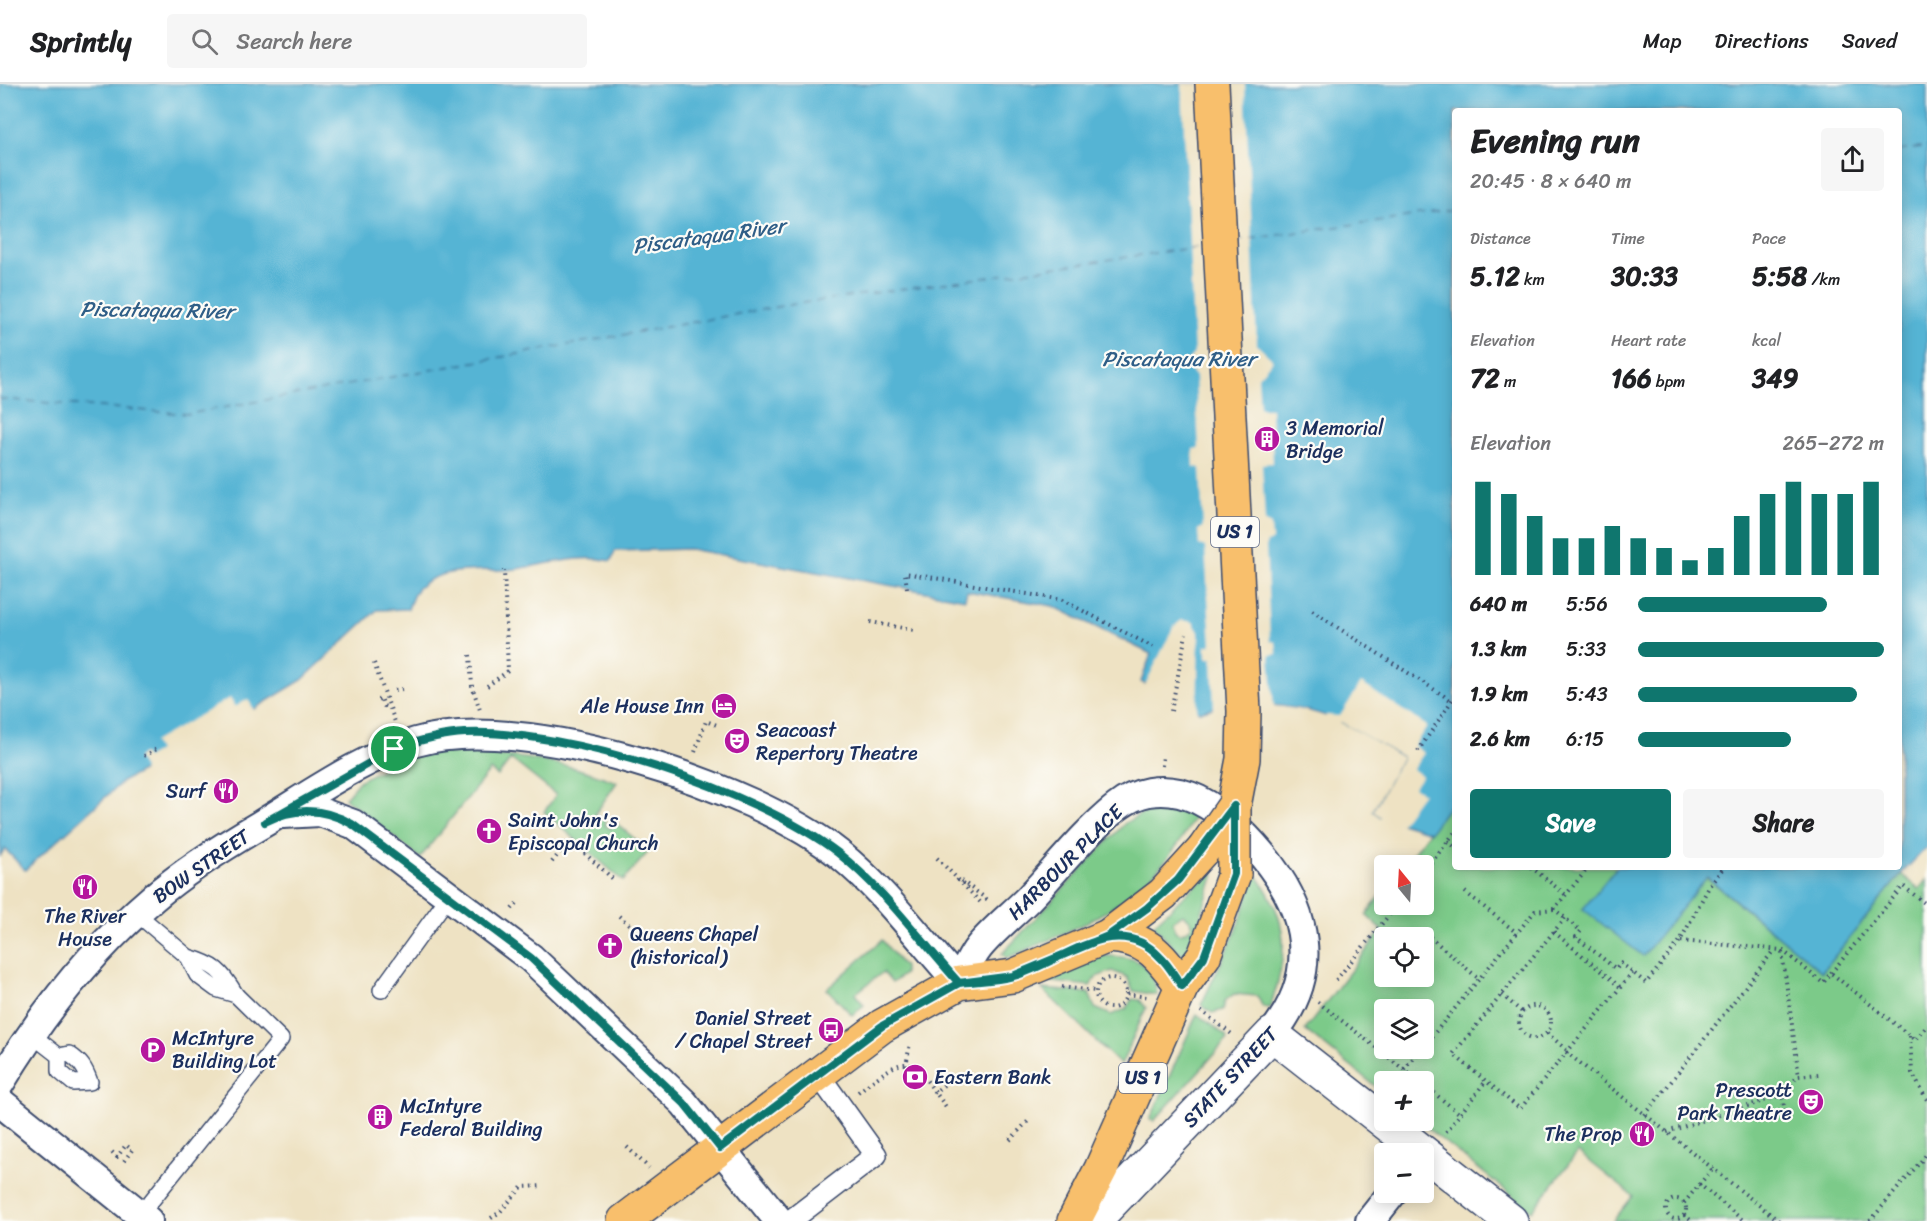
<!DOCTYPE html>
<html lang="en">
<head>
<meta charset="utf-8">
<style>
	:root { --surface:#fff; --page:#f6f6f6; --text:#202124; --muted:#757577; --line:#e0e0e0; --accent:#0f766e }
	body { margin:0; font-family:Sriracha,sans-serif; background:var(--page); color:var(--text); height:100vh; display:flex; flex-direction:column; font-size:22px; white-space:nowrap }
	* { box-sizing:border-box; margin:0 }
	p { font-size:20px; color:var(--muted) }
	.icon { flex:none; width:33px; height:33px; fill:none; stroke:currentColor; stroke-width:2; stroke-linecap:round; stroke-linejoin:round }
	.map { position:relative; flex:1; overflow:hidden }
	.panel { position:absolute; left:1452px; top:24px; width:450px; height:762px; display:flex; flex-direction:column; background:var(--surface); border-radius:6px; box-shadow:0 3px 15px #0003 }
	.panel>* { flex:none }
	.needle { width:39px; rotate:342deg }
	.controls { position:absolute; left:1374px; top:771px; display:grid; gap:12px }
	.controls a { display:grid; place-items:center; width:60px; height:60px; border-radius:6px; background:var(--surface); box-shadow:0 3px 15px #0003; font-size:30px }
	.pin { position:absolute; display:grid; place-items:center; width:51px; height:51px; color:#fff; margin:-26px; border:3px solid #fff; border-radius:50%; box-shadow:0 2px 6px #0007 }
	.round { display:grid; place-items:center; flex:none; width:63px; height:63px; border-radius:6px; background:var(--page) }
	.headline { display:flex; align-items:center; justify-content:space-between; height:102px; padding:0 18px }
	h1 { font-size:33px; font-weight:700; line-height:45px }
	.figures { display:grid; grid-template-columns:repeat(3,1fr); gap:9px; height:102px; padding:6px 18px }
	.figures div { display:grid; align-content:center }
	.figures b { font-size:26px; font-weight:700 }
	.figures small { font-size:16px; font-weight:400 }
	.figures p { font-size:16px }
	.chart { height:168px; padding:12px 18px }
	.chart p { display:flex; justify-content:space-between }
	.chart svg { width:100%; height:108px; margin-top:6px; stroke:var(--accent); stroke-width:6 }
	.action { display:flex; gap:12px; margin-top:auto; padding:12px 18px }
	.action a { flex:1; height:69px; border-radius:6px; background:var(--accent); color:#fff; font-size:24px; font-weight:700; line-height:69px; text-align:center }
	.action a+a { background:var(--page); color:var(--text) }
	ul { padding:0 18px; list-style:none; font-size:20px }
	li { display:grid; grid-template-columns:96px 72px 1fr; align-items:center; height:45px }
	li i { height:15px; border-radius:8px; background:var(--accent) }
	header { display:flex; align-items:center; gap:36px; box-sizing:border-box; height:84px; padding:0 30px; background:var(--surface); border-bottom:2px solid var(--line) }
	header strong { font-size:28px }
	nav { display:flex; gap:33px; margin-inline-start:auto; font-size:21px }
	.search { width:420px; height:54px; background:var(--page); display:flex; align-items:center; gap:15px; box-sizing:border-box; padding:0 21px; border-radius:6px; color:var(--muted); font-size:22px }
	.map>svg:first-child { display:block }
	.green { fill:#7cca89; stroke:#4c7c74; stroke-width:1.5; fill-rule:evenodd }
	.water { fill:#55b4d4; stroke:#387299; stroke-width:1.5 }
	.pier { fill:#eee2c3 }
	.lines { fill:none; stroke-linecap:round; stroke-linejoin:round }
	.ferry { stroke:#2f5e87; stroke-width:1.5; stroke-dasharray:8 6; stroke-linecap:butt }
	.service-casing { stroke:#3b4a6d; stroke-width:18 }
	.pedestrian-casing { stroke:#3b4a6d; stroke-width:24 }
	.minor-casing { stroke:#3b4a6d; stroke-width:32 }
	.tertiary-casing { stroke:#3b4a6d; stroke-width:36 }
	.primary-casing { stroke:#3b4a6d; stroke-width:36 }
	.path { stroke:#3b4a6d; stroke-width:4; stroke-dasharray:1.5 4.5; stroke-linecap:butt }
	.service { stroke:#fff; stroke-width:15 }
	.pedestrian { stroke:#fff; stroke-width:21 }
	.minor { stroke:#fff; stroke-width:28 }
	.tertiary { stroke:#fff; stroke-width:33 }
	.primary { stroke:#f8bf6c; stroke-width:33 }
	.primary-bridge-casing { stroke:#3b4a6d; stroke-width:36; stroke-linecap:butt }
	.primary-bridge { stroke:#f8bf6c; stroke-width:33 }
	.route-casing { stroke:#fff; stroke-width:12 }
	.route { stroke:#0f766e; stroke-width:8 }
	.labels { text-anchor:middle; stroke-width:4.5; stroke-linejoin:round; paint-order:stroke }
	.shield { fill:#fdfcf7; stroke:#5f6c8c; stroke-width:1.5 }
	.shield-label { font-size:18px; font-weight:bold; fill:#1b2f5e }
	.poi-label { font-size:20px; fill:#1b2f5e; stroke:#fdfcf7; text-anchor:start }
	.street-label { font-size:20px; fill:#1b2f5e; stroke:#fdfcf7 }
	.water-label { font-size:21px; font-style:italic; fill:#2f5e87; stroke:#fdfcf7 }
</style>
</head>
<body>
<header>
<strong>Sprintly</strong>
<div class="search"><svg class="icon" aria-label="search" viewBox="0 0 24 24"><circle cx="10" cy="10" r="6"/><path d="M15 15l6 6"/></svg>Search here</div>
<nav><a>Map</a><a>Directions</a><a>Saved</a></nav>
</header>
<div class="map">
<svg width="1927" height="1137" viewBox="0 0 1927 1137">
	<rect width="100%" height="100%" fill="#fdfcf7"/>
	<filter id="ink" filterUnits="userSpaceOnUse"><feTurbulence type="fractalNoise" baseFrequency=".0167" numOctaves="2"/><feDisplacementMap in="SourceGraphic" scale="12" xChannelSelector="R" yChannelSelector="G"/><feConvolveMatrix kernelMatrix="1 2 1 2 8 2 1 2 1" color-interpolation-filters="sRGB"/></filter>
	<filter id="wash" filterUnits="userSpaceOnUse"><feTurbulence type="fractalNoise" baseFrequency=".008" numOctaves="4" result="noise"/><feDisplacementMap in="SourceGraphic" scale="24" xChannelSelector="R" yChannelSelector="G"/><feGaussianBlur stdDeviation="1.35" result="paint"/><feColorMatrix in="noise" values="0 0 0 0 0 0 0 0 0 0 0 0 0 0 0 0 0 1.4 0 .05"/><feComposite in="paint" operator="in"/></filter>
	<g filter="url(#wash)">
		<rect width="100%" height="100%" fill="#eee2c3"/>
		<g class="green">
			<path d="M419,667C492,670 548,671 617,698L595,730L606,738L605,741L610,745L615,738L649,767L623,797L544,728L556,711L511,675L498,692L490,686L420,774L345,714L360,696Z"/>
			<path d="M1455,714V783H1617L1583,825L1706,793L1822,888L1901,790L1919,805L1927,795V1137H1613L1633,1112L1578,1068L1532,1127L1418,1037L1424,1036V998H1384V1009L1305,946L1382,846L1366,831L1384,807V820H1424V782L1404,781ZM1384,854H1424V892H1384ZM1384,926H1424V964H1384Z"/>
			<path d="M1169,725L1195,732C1151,816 1089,839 1007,874L1002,870L1125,739L1143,729Z"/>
			<path d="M1210,788L1214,790L1190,867L1182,871L1155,843V839ZM1183,830L1192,838L1191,844L1180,850L1175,847L1173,837Z"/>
			<path d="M1256,790C1291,839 1288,869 1270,924L1263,923L1257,912L1234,910L1225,917L1223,926L1212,929L1201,921L1237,845Z"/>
			<polygon points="882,856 904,883 904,890 892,899 883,888 855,910 864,921 852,931 827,905"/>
			<path d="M1102,872C1133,871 1153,877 1157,911L1133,907L1127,893L1112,887L1096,893L1090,902L1044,897L1042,894Z"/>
			<polygon points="1042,905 1089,909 1095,924 1111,931 1126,925 1132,915 1140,916 1146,924 1121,981"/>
			<polygon points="1197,930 1226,952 1227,956 1154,1037 1150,1036"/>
		</g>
		<path class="water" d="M0,0H1927V763L1901,790L1822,888L1707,793L1643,872L1583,825L1617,783H1899V27H1455V714L1430,748L1381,733L1373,727L1403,673C1383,662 1364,649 1343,639C1304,620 1239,614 1199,628L1141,598L1151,570L1053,522L967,507L965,515L689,465L615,467L611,477C578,470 549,480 516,485C484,489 444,480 418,504C413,509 411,518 408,525L377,526L302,596L213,650L123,697L25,786L5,765L0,772Z"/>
		<g class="pier">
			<polygon points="1182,0 1245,0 1257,261 1273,276 1258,293 1260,324 1271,324 1273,379 1262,380 1265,438 1271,441 1272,456 1266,460 1270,557 1276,558 1277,570 1270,571 1274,625 1214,626 1212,574 1206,574 1206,562 1211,561 1205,463 1199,461 1198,446 1203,443 1200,384 1194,383 1193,365 1199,364 1195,291 1184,281 1194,269"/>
			<polygon points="1182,536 1193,538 1199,548 1197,631 1144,603 1174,542"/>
			<polygon points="1361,599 1427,642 1414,662 1424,669 1413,685 1422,692 1414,703 1423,709 1399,742 1379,736 1381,733 1373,727 1403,673 1341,638 1339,640 1325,637 1326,631 1340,632"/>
			<polygon points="230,614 235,623 248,615 255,628 145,689 137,673 143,670 146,674 158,667 153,658"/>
		</g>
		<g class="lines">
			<g class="ferry">
				<polyline points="1899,67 1927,63"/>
				<polyline points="1236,157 1455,126"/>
				<polyline points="0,315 188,330 782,222 1205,162"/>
			</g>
		</g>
	</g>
	<g filter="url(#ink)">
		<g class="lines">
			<g class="service-casing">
				<g id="service">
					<path d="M136,829L188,873L197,891L216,905L236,911C221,886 215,881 188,873"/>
					<polyline points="381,906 449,812"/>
					<path d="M32,951L59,972V987L73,999L90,998C85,984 81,978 69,970L59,972"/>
					<polyline points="140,1131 281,955 236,911"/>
				</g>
			</g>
			<g class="pedestrian-casing">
				<polyline id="pedestrian" points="790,1137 876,1071 818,990"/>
			</g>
			<g class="minor-casing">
				<g id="minor">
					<polyline points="283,730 320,728 353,740 531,874 684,1019 779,1137"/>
					<path d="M0,999C41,931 93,865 153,814C186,786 224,762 260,741C310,711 361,674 416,658C522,626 754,702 839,770C884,806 920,856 959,899C965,887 971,873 979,863C993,846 1012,831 1028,815C1056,786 1085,748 1117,723C1126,716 1138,710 1149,708C1185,702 1214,722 1238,745C1298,803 1332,876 1272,950"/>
					<polyline points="0,1018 148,1137"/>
					<polyline points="1370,1137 1393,1108"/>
				</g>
			</g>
			<g class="tertiary-casing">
				<polyline id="tertiary" points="1094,1137 1272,950 1511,1137"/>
			</g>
			<g class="primary-casing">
				<g id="primary">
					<polyline points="1212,0 1244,627 1243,675 1234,722"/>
					<path d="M1108,852C1149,854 1160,872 1182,902"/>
					<polyline points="624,1137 882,942 959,899 1013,892 1108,852 1163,810 1204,765"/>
					<polyline points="1074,1137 1101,1085 1182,902 1204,872 1234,790"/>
				</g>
			</g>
			<g class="path">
				<polyline points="907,504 905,489 1062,516 1153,563"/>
				<polyline points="1312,527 1452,617"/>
				<polyline points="870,538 914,546"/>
				<polyline points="470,571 472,602 480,626"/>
				<polyline points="374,579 395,638"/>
				<polyline points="487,602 508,587 504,486"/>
				<polyline points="395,606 402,605"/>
				<polyline points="378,616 381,614 384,622 389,624"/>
				<polyline points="1171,627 1186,550"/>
				<polyline points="1418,667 1455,612"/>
				<polyline points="695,668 706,637 720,642"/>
				<polyline points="144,672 157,665"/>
				<polyline points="1162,682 1163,671"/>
				<polyline points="1448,757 1455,763"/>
				<polyline points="937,774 983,821"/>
				<polyline points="552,778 570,756 614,796"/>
				<polyline points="1481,783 1484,785"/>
				<polyline points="1531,783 1566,811"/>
				<polyline points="1589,783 1554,825 1581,847 1576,853 1616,885 1621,879 1646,899 1680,857 1710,801 1724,783"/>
				<polyline points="1424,788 1455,748"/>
				<polyline points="957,797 959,795 988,816"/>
				<polyline points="1465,808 1517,849"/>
				<polyline points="512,825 519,817"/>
				<polyline points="619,832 632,843"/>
				<polyline points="1565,834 1453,970 1520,1025 1633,888"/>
				<polyline points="1554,848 1620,903"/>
				<polyline points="1430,853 1479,895"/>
				<polyline points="1681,857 1782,866 1823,899 1831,889 1915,956 1927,942"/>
				<polyline points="1782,868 1799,992"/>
				<polyline points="1831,889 1903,802 1927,821"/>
				<circle cx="1111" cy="909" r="15"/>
				<polyline points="1336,896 1398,820"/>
				<polyline points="1062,903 1095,907"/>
				<polyline points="1127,910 1147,913"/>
				<polyline points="1502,911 1522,928"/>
				<polyline points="1318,918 1420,998"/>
				<circle cx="1535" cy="938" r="16"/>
				<polyline points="1201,927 1233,951"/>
				<polyline points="1547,949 1568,967"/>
				<polyline points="1910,952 1912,989 1927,1016"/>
				<polyline points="1424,962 1535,827 1554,825"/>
				<polyline points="1566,968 1779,1137"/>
				<polyline points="906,982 910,959"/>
				<polyline points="1404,985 1422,964"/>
				<polyline points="1424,1001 1460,1030"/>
				<path d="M858,1008C913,966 907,971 947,1024"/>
				<polyline points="933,1009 944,1001"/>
				<polyline points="1645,1031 1774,866"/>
				<polyline points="1786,1033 1782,1011 1798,992 1819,990"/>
				<polyline points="1446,1048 1486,997"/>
				<polyline points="1667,1048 1782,1011"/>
				<polyline points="1010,1056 1030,1035"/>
				<polyline points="627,1063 649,1084"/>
				<polyline points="112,1068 117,1073 126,1061 132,1066 122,1080"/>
				<polyline points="1699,1100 1744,1137"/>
				<circle cx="1676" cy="1125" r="10"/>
				<polyline points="1684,1119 1713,1084"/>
				<polyline points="1684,1131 1692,1137"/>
				<polyline points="491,1134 500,1128 522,1103 543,1102"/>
				<polyline points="1870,1137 1927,1070"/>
			</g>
			<use href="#service" class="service"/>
			<use href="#pedestrian" class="pedestrian"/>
			<use href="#minor" class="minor"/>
			<use href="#tertiary" class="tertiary"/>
			<use href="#primary" class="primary"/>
			<g class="primary-bridge-casing">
				<g id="primary-bridge">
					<polyline points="1204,765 1234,722"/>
					<polyline points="1234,790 1234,722"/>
				</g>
			</g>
			<use href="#primary-bridge" class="primary-bridge"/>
		</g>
	</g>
	<g class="lines" filter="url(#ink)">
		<g class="route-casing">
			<path id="route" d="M394,665L265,738C294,723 324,724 352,740L531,874L684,1019L720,1064L882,942L959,899L1013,892L1108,852L1147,824L1178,796L1234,722V790L1204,873L1182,902C1175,893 1169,881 1160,873C1116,825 1062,879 1014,892C997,897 977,897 959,899C920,856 884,805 838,769C758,707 566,644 465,649C440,650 417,657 394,665"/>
		</g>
		<use href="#route" class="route"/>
	</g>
	<defs>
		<g id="building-disc" transform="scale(1.35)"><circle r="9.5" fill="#b5179e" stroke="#fdfcf7"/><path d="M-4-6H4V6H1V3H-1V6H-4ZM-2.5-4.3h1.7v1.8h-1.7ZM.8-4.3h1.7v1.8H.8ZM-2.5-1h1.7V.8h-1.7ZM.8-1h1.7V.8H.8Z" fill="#fff"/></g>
		<g id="hotel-disc" transform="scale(1.35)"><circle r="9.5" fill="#b5179e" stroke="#fdfcf7"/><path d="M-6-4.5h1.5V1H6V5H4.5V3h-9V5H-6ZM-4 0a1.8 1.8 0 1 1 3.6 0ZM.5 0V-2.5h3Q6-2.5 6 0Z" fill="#fff"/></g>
		<g id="theatre-disc" transform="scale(1.35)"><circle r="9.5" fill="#b5179e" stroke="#fdfcf7"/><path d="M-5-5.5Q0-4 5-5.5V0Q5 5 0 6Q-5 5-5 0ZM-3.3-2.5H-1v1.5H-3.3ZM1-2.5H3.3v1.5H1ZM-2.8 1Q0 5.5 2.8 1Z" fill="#fff"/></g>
		<g id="restaurant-disc" transform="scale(1.35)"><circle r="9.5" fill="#b5179e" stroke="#fdfcf7"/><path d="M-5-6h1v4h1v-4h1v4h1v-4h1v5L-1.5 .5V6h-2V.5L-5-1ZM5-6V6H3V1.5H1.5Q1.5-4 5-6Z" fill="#fff"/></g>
		<g id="church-disc" transform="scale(1.35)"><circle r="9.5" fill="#b5179e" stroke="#fdfcf7"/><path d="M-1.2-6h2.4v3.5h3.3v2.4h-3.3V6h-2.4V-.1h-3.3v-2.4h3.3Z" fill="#fff"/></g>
		<g id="bus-disc" transform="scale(1.35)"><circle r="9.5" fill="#b5179e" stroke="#fdfcf7"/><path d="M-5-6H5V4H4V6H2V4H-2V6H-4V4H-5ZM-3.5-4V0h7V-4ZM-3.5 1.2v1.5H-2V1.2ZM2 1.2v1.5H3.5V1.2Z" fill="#fff"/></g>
		<g id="parking-disc" transform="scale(1.35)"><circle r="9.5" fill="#b5179e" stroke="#fdfcf7"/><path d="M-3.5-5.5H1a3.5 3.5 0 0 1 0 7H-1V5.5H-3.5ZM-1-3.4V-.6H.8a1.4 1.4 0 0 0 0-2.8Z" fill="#fff"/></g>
		<g id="bank-disc" transform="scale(1.35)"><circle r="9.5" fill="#b5179e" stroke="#fdfcf7"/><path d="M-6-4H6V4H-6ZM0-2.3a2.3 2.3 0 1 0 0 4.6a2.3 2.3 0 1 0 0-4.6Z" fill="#fff"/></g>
	</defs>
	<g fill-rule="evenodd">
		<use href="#building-disc" x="1267" y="355"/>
		<use href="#hotel-disc" x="724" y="622"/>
		<use href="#theatre-disc" x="737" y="657"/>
		<use href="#restaurant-disc" x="226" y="707"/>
		<use href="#church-disc" x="489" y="747"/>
		<use href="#restaurant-disc" x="85" y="803"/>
		<use href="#church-disc" x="610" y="862"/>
		<use href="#bus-disc" x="831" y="946"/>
		<use href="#parking-disc" x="153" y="966"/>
		<use href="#bank-disc" x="915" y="993"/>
		<use href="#theatre-disc" x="1811" y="1018"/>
		<use href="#building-disc" x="380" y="1033"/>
		<use href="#restaurant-disc" x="1642" y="1050"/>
	</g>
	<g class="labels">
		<g class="shield">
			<rect x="1211" y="433" width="48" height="30" rx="4.5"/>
			<rect x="1119" y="979" width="48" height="30" rx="4.5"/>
		</g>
		<g class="shield-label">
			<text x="1235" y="454">US 1</text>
			<text x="1143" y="1000">US 1</text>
		</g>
		<g class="poi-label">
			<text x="1286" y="351">3 Memorial<tspan x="1286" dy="23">Bridge</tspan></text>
			<text x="704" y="629" text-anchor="end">Ale House Inn</text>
			<text x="756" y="653">Seacoast<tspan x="756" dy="23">Repertory Theatre</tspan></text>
			<text x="206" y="714" text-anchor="end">Surf</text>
			<text x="508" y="743">Saint John's<tspan x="508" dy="23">Episcopal Church</tspan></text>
			<text x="85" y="839" text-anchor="middle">The River<tspan x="85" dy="23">House</tspan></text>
			<text x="630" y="857">Queens Chapel<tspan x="630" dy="23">(historical)</tspan></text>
			<text x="812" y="941" text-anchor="end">Daniel Street<tspan x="812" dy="23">/ Chapel Street</tspan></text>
			<text x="172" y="961">McIntyre<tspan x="172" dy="23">Building Lot</tspan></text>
			<text x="934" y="1000">Eastern Bank</text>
			<text x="1792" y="1013" text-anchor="end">Prescott<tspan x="1792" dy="23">Park Theatre</tspan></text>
			<text x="400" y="1029">McIntyre<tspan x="400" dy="23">Federal Building</tspan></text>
			<text x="1622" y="1057" text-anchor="end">The Prop</text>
		</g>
		<g class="street-label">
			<text transform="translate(1065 778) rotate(-45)" y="7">HARBOUR PLACE</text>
			<text transform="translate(201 782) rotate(-35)" y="7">BOW STREET</text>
			<text transform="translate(1230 993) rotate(-47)" y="7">STATE STREET</text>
		</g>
		<g class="water-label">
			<text transform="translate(709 152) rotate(-8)" y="7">Piscataqua River</text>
			<text transform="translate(157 226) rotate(1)" y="7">Piscataqua River</text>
			<text x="1179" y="282">Piscataqua River</text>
		</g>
	</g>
</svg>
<div class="controls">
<a><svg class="needle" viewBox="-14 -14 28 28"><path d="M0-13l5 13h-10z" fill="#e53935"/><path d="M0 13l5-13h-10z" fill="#757577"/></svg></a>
<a><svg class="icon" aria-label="locate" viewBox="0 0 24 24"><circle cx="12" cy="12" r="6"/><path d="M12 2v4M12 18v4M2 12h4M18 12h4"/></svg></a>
<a><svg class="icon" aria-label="layers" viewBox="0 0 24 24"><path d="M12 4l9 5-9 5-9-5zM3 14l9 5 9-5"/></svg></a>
<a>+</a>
<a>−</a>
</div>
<div class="pin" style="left:394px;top:665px;background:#1e9e55"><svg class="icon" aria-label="arrive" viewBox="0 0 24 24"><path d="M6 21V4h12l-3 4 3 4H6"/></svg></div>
<section class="panel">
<div class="headline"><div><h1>Evening run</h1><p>20:45 · 8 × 640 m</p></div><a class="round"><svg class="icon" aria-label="share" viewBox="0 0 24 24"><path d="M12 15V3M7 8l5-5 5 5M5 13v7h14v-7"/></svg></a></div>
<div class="figures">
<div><p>Distance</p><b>5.12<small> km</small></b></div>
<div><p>Time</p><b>30:33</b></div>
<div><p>Pace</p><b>5:58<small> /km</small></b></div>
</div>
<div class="figures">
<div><p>Elevation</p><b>72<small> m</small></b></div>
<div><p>Heart rate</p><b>166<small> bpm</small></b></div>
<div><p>kcal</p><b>349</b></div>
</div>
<div class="chart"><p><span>Elevation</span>265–272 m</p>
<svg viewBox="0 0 160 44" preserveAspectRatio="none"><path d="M5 44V6M15 44V11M25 44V20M35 44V29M45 44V29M55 44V24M65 44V29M75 44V33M85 44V38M95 44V33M105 44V20M115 44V11M125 44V6M135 44V11M145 44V11M155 44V6"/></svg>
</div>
<ul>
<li><b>640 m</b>5:56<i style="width:77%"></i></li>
<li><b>1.3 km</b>5:33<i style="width:100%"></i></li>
<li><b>1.9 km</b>5:43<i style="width:89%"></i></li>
<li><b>2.6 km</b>6:15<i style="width:62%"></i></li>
</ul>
<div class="action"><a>Save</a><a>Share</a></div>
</section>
</div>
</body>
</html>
